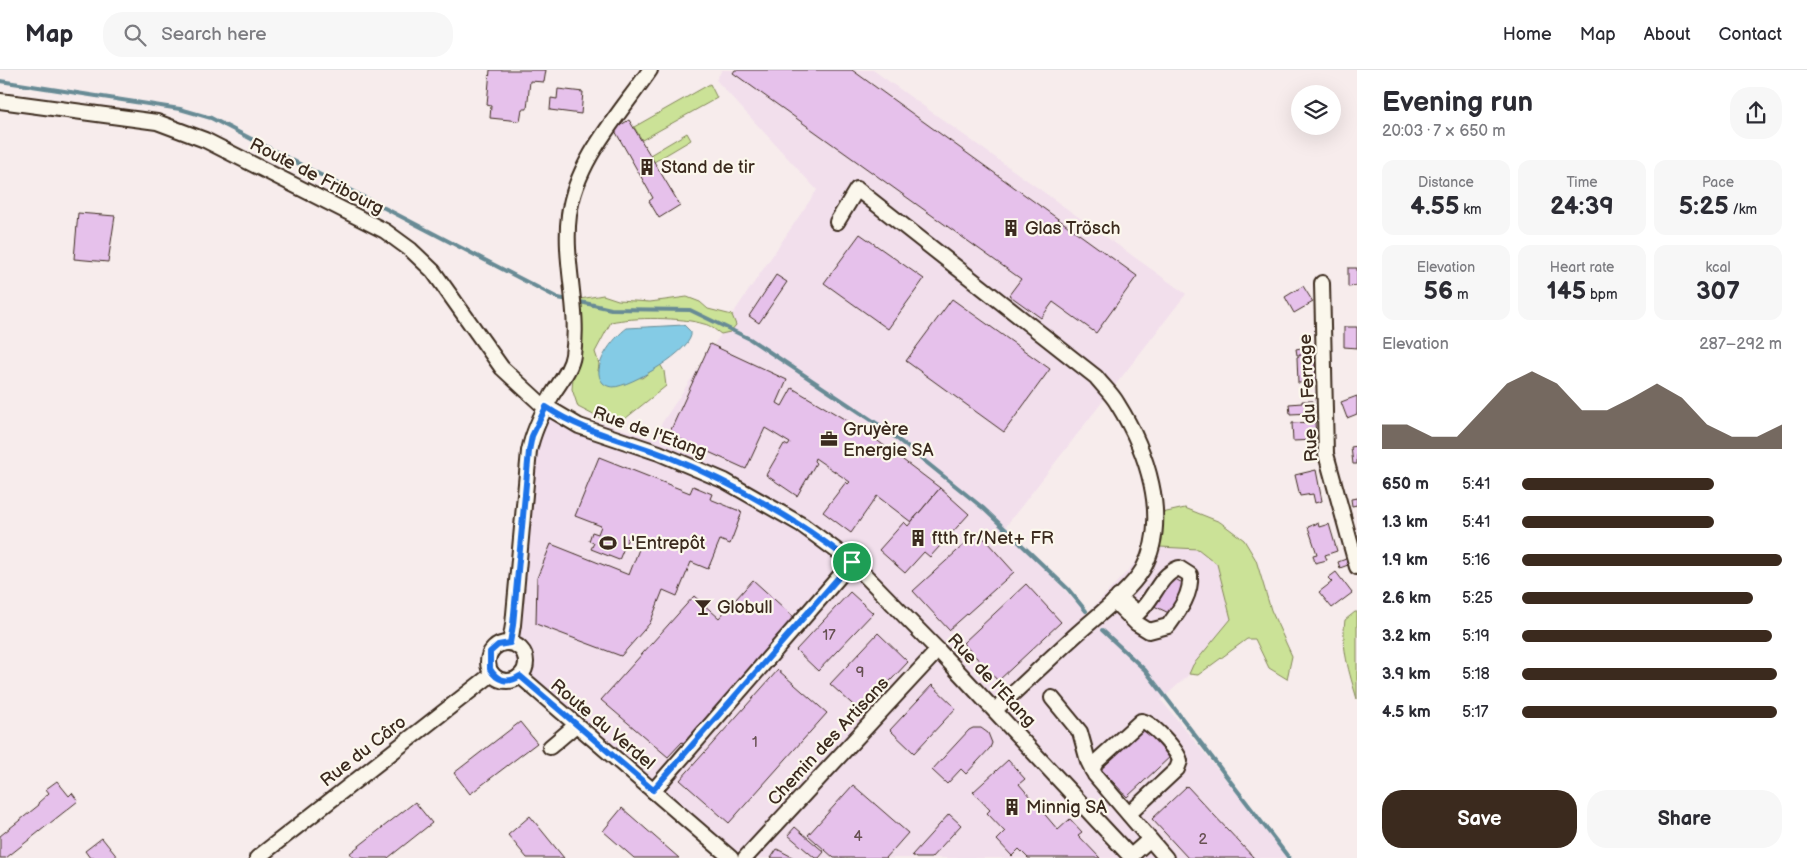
<!DOCTYPE html>
<html lang="en">
<head>
<meta charset="utf-8">
<style>
	:root { --surface:#fff; --page:#f7f7f7; --text:#2b2b33; --muted:#7c7c81; --line:#e1e1e2; --accent:#3b2a1e }
	body { margin:0; font-family:"Balsamiq Sans",sans-serif; background:var(--page); color:var(--text); height:100vh; display:flex; flex-direction:column; font-size:19px; white-space:nowrap }
	* { box-sizing:border-box; margin:0 }
	p { font-size:16px; color:var(--muted) }
	.icon { flex:none; width:28px; height:28px; fill:none; stroke:currentColor; stroke-width:2; stroke-linecap:round; stroke-linejoin:round }
	.map { position:relative; flex:1; overflow:hidden }
	.details { display:flex; flex-direction:column; background:var(--surface); width:450px }
	.details>* { flex:none }
	.fabs { position:absolute; left:1291px; top:15px; display:grid; gap:10px }
	.fabs a { display:grid; place-items:center; width:50px; height:50px; border-radius:50%; background:var(--surface); box-shadow:0 5px 20px #0002; font-size:25px }
	.pin { position:absolute; display:grid; place-items:center; width:42px; height:42px; color:#fff; margin:-21px; border:2px solid #fff; border-radius:50%; box-shadow:0 1px 5px #0007 }
	.round { display:grid; place-items:center; flex:none; width:52px; height:52px; border-radius:20px; background:var(--page) }
	.summary { display:flex; align-items:center; justify-content:space-between; height:85px; padding:0 25px }
	h1 { font-size:28px; font-weight:800; line-height:38px }
	.stats { display:grid; grid-template-columns:repeat(3,1fr); gap:8px; height:85px; padding:5px 25px }
	.stats div { display:grid; align-content:center; border-radius:12px; background:var(--page); text-align:center }
	.stats b { font-size:25px; font-weight:800 }
	.stats small { font-size:14px; font-weight:400 }
	.stats p { font-size:14px }
	.chart { height:140px; padding:10px 25px }
	.chart p { display:flex; justify-content:space-between }
	.chart svg { width:100%; height:90px; margin-top:5px; fill:var(--accent); opacity:.7 }
	.button { display:flex; gap:10px; margin-top:auto; padding:10px 25px }
	.button a { flex:1; height:58px; border-radius:20px; background:var(--accent); color:#fff; font-size:20px; font-weight:800; line-height:58px; text-align:center }
	.button a+a { background:var(--page); color:var(--text) }
	ul { padding:0 25px; list-style:none; font-size:16px }
	li { display:grid; grid-template-columns:80px 60px 1fr; align-items:center; height:38px }
	li i { height:12px; border-radius:6px; background:var(--accent) }
	header { display:flex; align-items:center; gap:30px; box-sizing:border-box; height:70px; padding:0 25px; background:var(--surface); border-bottom:1px solid var(--line) }
	header strong { font-size:24px }
	nav { display:flex; gap:28px; margin-inline-start:auto; font-size:18px }
	.search { width:350px; height:45px; background:var(--page); display:flex; align-items:center; gap:12px; box-sizing:border-box; padding:0 18px; border-radius:20px; color:var(--muted); font-size:19px }
	main { display:flex; flex:1; min-height:0 }
	.map>svg:first-child { display:block }
	.built { fill:#f2dfec }
	.green { fill:#cbe297; stroke:#83865a }
	.water { fill:#84cbe5; stroke:#678b95 }
	.lines { fill:none; stroke-linecap:round; stroke-linejoin:round }
	.stream { stroke:#678b95; stroke-width:4 }
	.building { fill:#e6c1eb; stroke:#3b2a1e }
	.minor-casing { stroke:#3b2a1e; stroke-width:18 }
	.minor { stroke:#fbf7ec; stroke-width:14 }
	.route-casing { stroke:#fff; stroke-width:10 }
	.route { stroke:#1a73e8; stroke-width:6 }
	.labels { text-anchor:middle; stroke-width:4.5; stroke-linejoin:round; paint-order:stroke }
	.number-label { font-size:15px; fill:#665051 }
	.poi-label { font-size:18px; fill:#3b2a1e; stroke:#fbf7ec; text-anchor:start }
	.street-label { font-size:18px; fill:#3b2a1e; stroke:#fbf7ec }
</style>
</head>
<body>
<header>
<strong>Map</strong>
<div class="search"><svg class="icon" aria-label="search" viewBox="0 0 24 24"><circle cx="10" cy="10" r="6"/><path d="M15 15l6 6"/></svg>Search here</div>
<nav><a>Home</a><a>Map</a><a>About</a><a>Contact</a></nav>
</header>
<main>
<div class="map">
<svg width="1357" height="788" viewBox="0 0 1357 788">
	<rect width="100%" height="100%" fill="#f7ecec"/>
	<filter id="ink" filterUnits="userSpaceOnUse"><feTurbulence type="fractalNoise" baseFrequency=".02" numOctaves="2"/><feDisplacementMap in="SourceGraphic" scale="10" xChannelSelector="R" yChannelSelector="G"/><feConvolveMatrix kernelMatrix="1 2 1 2 8 2 1 2 1" color-interpolation-filters="sRGB"/></filter>
	<g filter="url(#ink)">
		<polygon class="built" points="722,0 873,0 1186,224 1006,456 1087,544 1177,448 1229,475 1247,552 1161,630 1290,788 731,788 520,606 510,573 529,381 546,337 652,368 721,264 730,262 735,255 732,245 817,120 716,10"/>
		<g class="green">
			<polygon points="710,14 717,28 642,70 634,57"/>
			<polygon points="687,63 691,70 654,92 650,85"/>
			<path d="M603,225L618,230L650,232L687,227L700,232L708,239L732,245L736,255L730,262L721,264C715,260 710,255 704,254C682,247 633,247 611,252L595,282L599,294L598,301L642,308L660,294L664,301L666,316L626,348L607,352L578,337L572,319L580,229Z"/>
			<polygon points="1185,438 1220,452 1244,470 1256,490 1271,540 1292,586 1287,609 1269,598 1255,569 1247,569 1198,605 1189,604 1193,595 1231,549 1217,494 1198,479 1160,477 1154,452 1162,443"/>
			<path d="M1355,542H1357V629C1349,602 1341,578 1345,550Z"/>
		</g>
		<path class="water" d="M684,255L691,262C695,279 630,317 613,317C609,317 605,315 603,313C589,298 614,267 627,258Z"/>
		<g class="lines">
			<g class="stream">
				<polyline points="0,11 180,39 211,48 558,228 569,230"/>
				<polyline points="576,231 611,239 690,240 750,269 885,359 983,438 1068,519 1086,541"/>
				<polyline points="1102,560 1145,600 1289,788"/>
			</g>
		</g>
		<g class="building">
			<polygon points="490,0 546,0 544,12 530,11 527,39 522,39 520,51 490,48 491,36 487,35"/>
			<polygon points="735,0 852,0 1137,206 1096,263 1053,232 1041,248 1009,225 1021,209 733,3"/>
			<polygon points="558,19 583,22 581,44 550,40 551,28 557,29"/>
			<polygon points="629,50 680,135 659,148 649,131 653,128 614,59"/>
			<polygon points="78,143 115,146 108,192 74,189"/>
			<polygon points="860,164 924,209 888,259 824,213"/>
			<polygon points="1348,198 1357,198 1357,216 1348,217"/>
			<polygon points="776,205 787,212 759,253 749,246"/>
			<polygon points="1303,216 1313,232 1294,243 1285,227"/>
			<polygon points="952,229 1050,299 1004,362 906,291"/>
			<polygon points="1344,257 1357,257 1357,278 1344,277"/>
			<polygon points="710,274 787,310 777,333 782,336 792,318 866,362 940,418 911,452 877,426 851,463 823,442 846,412 848,414 850,412 815,388 814,391 816,393 797,426 766,405 784,374 788,376 790,373 765,358 746,399 669,364"/>
			<polygon points="1301,278 1314,278 1316,313 1298,313 1297,287 1301,285 1297,285 1296,279"/>
			<polygon points="1357,326 1357,344 1347,348 1341,332"/>
			<polygon points="1302,331 1313,331 1313,343 1290,344 1289,334 1302,333"/>
			<polygon points="1315,352 1316,370 1293,371 1292,353"/>
			<polygon points="1357,376 1357,394 1353,394 1351,377"/>
			<polygon points="599,387 690,423 693,416 712,424 710,429 742,442 730,474 720,470 708,499 691,492 677,526 663,520 650,553 621,586 536,554 537,508 551,474 629,505 641,474 628,468 619,490 591,479 594,473 589,471 592,462 598,464 601,456 575,446"/>
			<polygon points="1316,400 1322,431 1315,433 1313,424 1300,426 1295,405"/>
			<polygon points="940,418 969,444 930,487 924,482 905,503 879,480 904,452 908,456"/>
			<polygon points="1357,428 1357,435 1352,436 1351,429"/>
			<polygon points="1318,453 1319,457 1329,454 1337,481 1325,485 1327,490 1315,493 1313,485 1317,484 1308,457"/>
			<polygon points="978,462 1014,502 949,560 913,521"/>
			<polygon points="1346,489 1348,495 1340,498 1338,492"/>
			<polygon points="1336,502 1352,523 1332,538 1319,522 1332,512 1328,508"/>
			<polygon points="1170,506 1186,515 1171,544 1154,536"/>
			<polygon points="753,510 796,549 685,674 682,672 668,687 601,630 694,526 719,548"/>
			<polygon points="1026,514 1061,552 998,611 963,573"/>
			<polygon points="850,522 873,543 818,601 796,580"/>
			<polygon points="878,563 908,592 861,642 830,614"/>
			<polygon points="778,600 827,643 729,753 680,710"/>
			<polygon points="932,615 956,638 914,683 890,660"/>
			<polygon points="520,652 537,673 470,724 454,703"/>
			<polygon points="1146,657 1172,685 1127,727 1101,699"/>
			<polygon points="973,658 981,658 988,663 992,673 990,678 966,704 961,699 947,714 932,700 969,660"/>
			<polygon points="1008,690 1025,709 1019,714 1058,760 1070,749 1082,762 1078,765 1100,788 1028,788 1019,779 1012,786 997,770 1005,762 987,743 990,740 973,722"/>
			<polygon points="57,711 69,726 72,723 78,731 6,788 0,788 0,766 39,735 38,733 49,723 46,719"/>
			<polygon points="853,715 908,763 886,788 834,788 808,765"/>
			<polygon points="1187,716 1254,788 1188,788 1152,749"/>
			<polygon points="415,732 432,753 388,788 354,788 350,783"/>
			<polygon points="622,738 679,788 634,788 603,761"/>
			<polygon points="949,744 961,755 931,788 916,788 912,785"/>
			<polygon points="530,746 564,788 527,788 508,765"/>
			<polygon points="795,757 824,782 819,788 815,788 788,765"/>
			<polygon points="102,768 118,788 90,788 85,781"/>
			<polygon points="777,779 794,788 771,788"/>
		</g>
		<g class="lines">
			<g class="minor-casing">
				<g id="minor">
					<polyline points="0,31 157,52 205,70 385,161 411,180 433,201 502,298 540,333 579,356 659,383 725,411 802,455 852,492 938,580 1132,788"/>
					<path d="M837,152L857,119L1096,307C1103,316 1112,324 1117,333C1146,379 1171,448 1143,499C1130,521 1097,546 1078,563C1050,588 1023,615 995,640"/>
					<polyline points="1322,213 1326,384 1357,497"/>
					<path d="M1114,531L1136,553L1149,561L1168,556C1179,541 1192,524 1190,505L1179,498C1158,506 1156,527 1138,543L1118,527"/>
					<circle cx="507" cy="592" r="19"/>
					<path d="M510,573L513,555L529,381C533,362 542,343 552,325C559,313 571,300 573,285C580,239 563,191 569,145C576,90 620,44 650,0"/>
					<polyline points="520,606 731,788"/>
					<polyline points="1052,628 1080,662 1088,691 1095,705 1166,788"/>
					<polyline points="550,677 576,655"/>
					<path d="M1092,700L1096,692L1141,651C1151,651 1178,681 1180,691L1177,699L1129,744"/>
					<polyline points="653,721 852,492"/>
					<polyline points="1131,786 1149,770"/>
					<polyline points="257,788 492,604"/>
					<polyline points="745,788 938,580"/>
				</g>
			</g>
			<use href="#minor" class="minor"/>
		</g>
	</g>
	<g class="lines" filter="url(#ink)">
		<g class="route-casing">
			<path id="route" d="M546,337C584,363 627,370 669,387C735,414 795,448 852,492L653,720L520,606C508,614 497,611 490,599V582L498,575L510,573L513,555L529,381L532,366Z"/>
		</g>
		<use href="#route" class="route"/>
	</g>
	<defs>
		<g id="building-bare" transform="scale(1.35)"><path d="M-4-6H4V6H1V3H-1V6H-4ZM-2.5-4.3h1.7v1.8h-1.7ZM.8-4.3h1.7v1.8H.8ZM-2.5-1h1.7V.8h-1.7ZM.8-1h1.7V.8H.8Z" fill="#3b2a1e" stroke="#fbf7ec" stroke-width="2.5" paint-order="stroke"/></g>
		<g id="office-bare" transform="scale(1.35)"><path d="M-6-3h4V-5.5h4V-3h4V5H-6ZM-1-4.5V-3h2v-1.5ZM-6 0V1H6V0Z" fill="#3b2a1e" stroke="#fbf7ec" stroke-width="2.5" paint-order="stroke"/></g>
		<g id="stadium-bare" transform="scale(1.35)"><path d="M0-5a6.5 5 0 1 0 0 10a6.5 5 0 1 0 0-10ZM-3.5-1.8h7v3.6h-7Z" fill="#3b2a1e" stroke="#fbf7ec" stroke-width="2.5" paint-order="stroke"/></g>
		<g id="bar-bare" transform="scale(1.35)"><path d="M-6-5H6L.8 .8V4.5H3.5V6h-7V4.5H-.8V.8Z" fill="#3b2a1e" stroke="#fbf7ec" stroke-width="2.5" paint-order="stroke"/></g>
	</defs>
	<g fill-rule="evenodd">
		<use href="#building-bare" x="647" y="97"/>
		<use href="#building-bare" x="1011" y="158"/>
		<use href="#office-bare" x="829" y="369"/>
		<use href="#building-bare" x="918" y="468"/>
		<use href="#stadium-bare" x="608" y="473"/>
		<use href="#bar-bare" x="703" y="537"/>
		<use href="#building-bare" x="1012" y="737"/>
	</g>
	<g class="labels">
		<g class="number-label">
			<text x="829" y="570">17</text>
			<text x="860" y="607">9</text>
			<text x="755" y="677">1</text>
			<text x="858" y="771">4</text>
			<text x="1203" y="774">2</text>
		</g>
		<g class="poi-label">
			<text x="661" y="103">Stand de tir</text>
			<text x="1025" y="164">Glas Trösch</text>
			<text x="843" y="365">Gruyère<tspan x="843" dy="21">Energie SA</tspan></text>
			<text x="932" y="474">ftth fr/Net+ FR</text>
			<text x="622" y="479">L'Entrepôt</text>
			<text x="717" y="543">Globull</text>
			<text x="1026" y="743">Minnig SA</text>
		</g>
		<g class="street-label">
			<text transform="translate(317 106) rotate(27)" y="6">Route de Fribourg</text>
			<text transform="translate(1308 328) rotate(-93)" y="6">Rue du Ferrage</text>
			<text transform="translate(650 362) rotate(20)" y="6">Rue de l'Etang</text>
			<text transform="translate(992 610) rotate(47)" y="6">Rue de l'Etang</text>
			<text transform="translate(603 654) rotate(40)" y="6">Route du Verdel</text>
			<text transform="translate(828 671) rotate(-47)" y="6">Chemin des Artisans</text>
			<text transform="translate(363 681) rotate(-38)" y="6">Rue du Câro</text>
		</g>
	</g>
</svg>
<div class="fabs">
<a><svg class="icon" aria-label="layers" viewBox="0 0 24 24"><path d="M12 4l9 5-9 5-9-5zM3 14l9 5 9-5"/></svg></a>
</div>
<div class="pin" style="left:852px;top:492px;background:#1e9e55"><svg class="icon" aria-label="arrive" viewBox="0 0 24 24"><path d="M6 21V4h12l-3 4 3 4H6"/></svg></div>
</div>
<section class="details">
<div class="summary"><div><h1>Evening run</h1><p>20:03 · 7 × 650 m</p></div><a class="round"><svg class="icon" aria-label="share" viewBox="0 0 24 24"><path d="M12 15V3M7 8l5-5 5 5M5 13v7h14v-7"/></svg></a></div>
<div class="stats">
<div><p>Distance</p><b>4.55<small> km</small></b></div>
<div><p>Time</p><b>24:39</b></div>
<div><p>Pace</p><b>5:25<small> /km</small></b></div>
</div>
<div class="stats">
<div><p>Elevation</p><b>56<small> m</small></b></div>
<div><p>Heart rate</p><b>145<small> bpm</small></b></div>
<div><p>kcal</p><b>307</b></div>
</div>
<div class="chart"><p><span>Elevation</span>287–292 m</p>
<svg viewBox="0 0 160 44" preserveAspectRatio="none"><path d="M0 44V32L10 32L20 38L30 38L40 25L50 12L60 6L70 12L80 25L90 25L100 19L110 12L120 19L130 32L140 38L150 38L160 32V44z"/></svg>
</div>
<ul>
<li><b>650 m</b>5:41<i style="width:74%"></i></li>
<li><b>1.3 km</b>5:41<i style="width:74%"></i></li>
<li><b>1.9 km</b>5:16<i style="width:100%"></i></li>
<li><b>2.6 km</b>5:25<i style="width:89%"></i></li>
<li><b>3.2 km</b>5:19<i style="width:96%"></i></li>
<li><b>3.9 km</b>5:18<i style="width:98%"></i></li>
<li><b>4.5 km</b>5:17<i style="width:98%"></i></li>
</ul>
<div class="button"><a>Save</a><a>Share</a></div>
</section>
</main>
</body>
</html>
